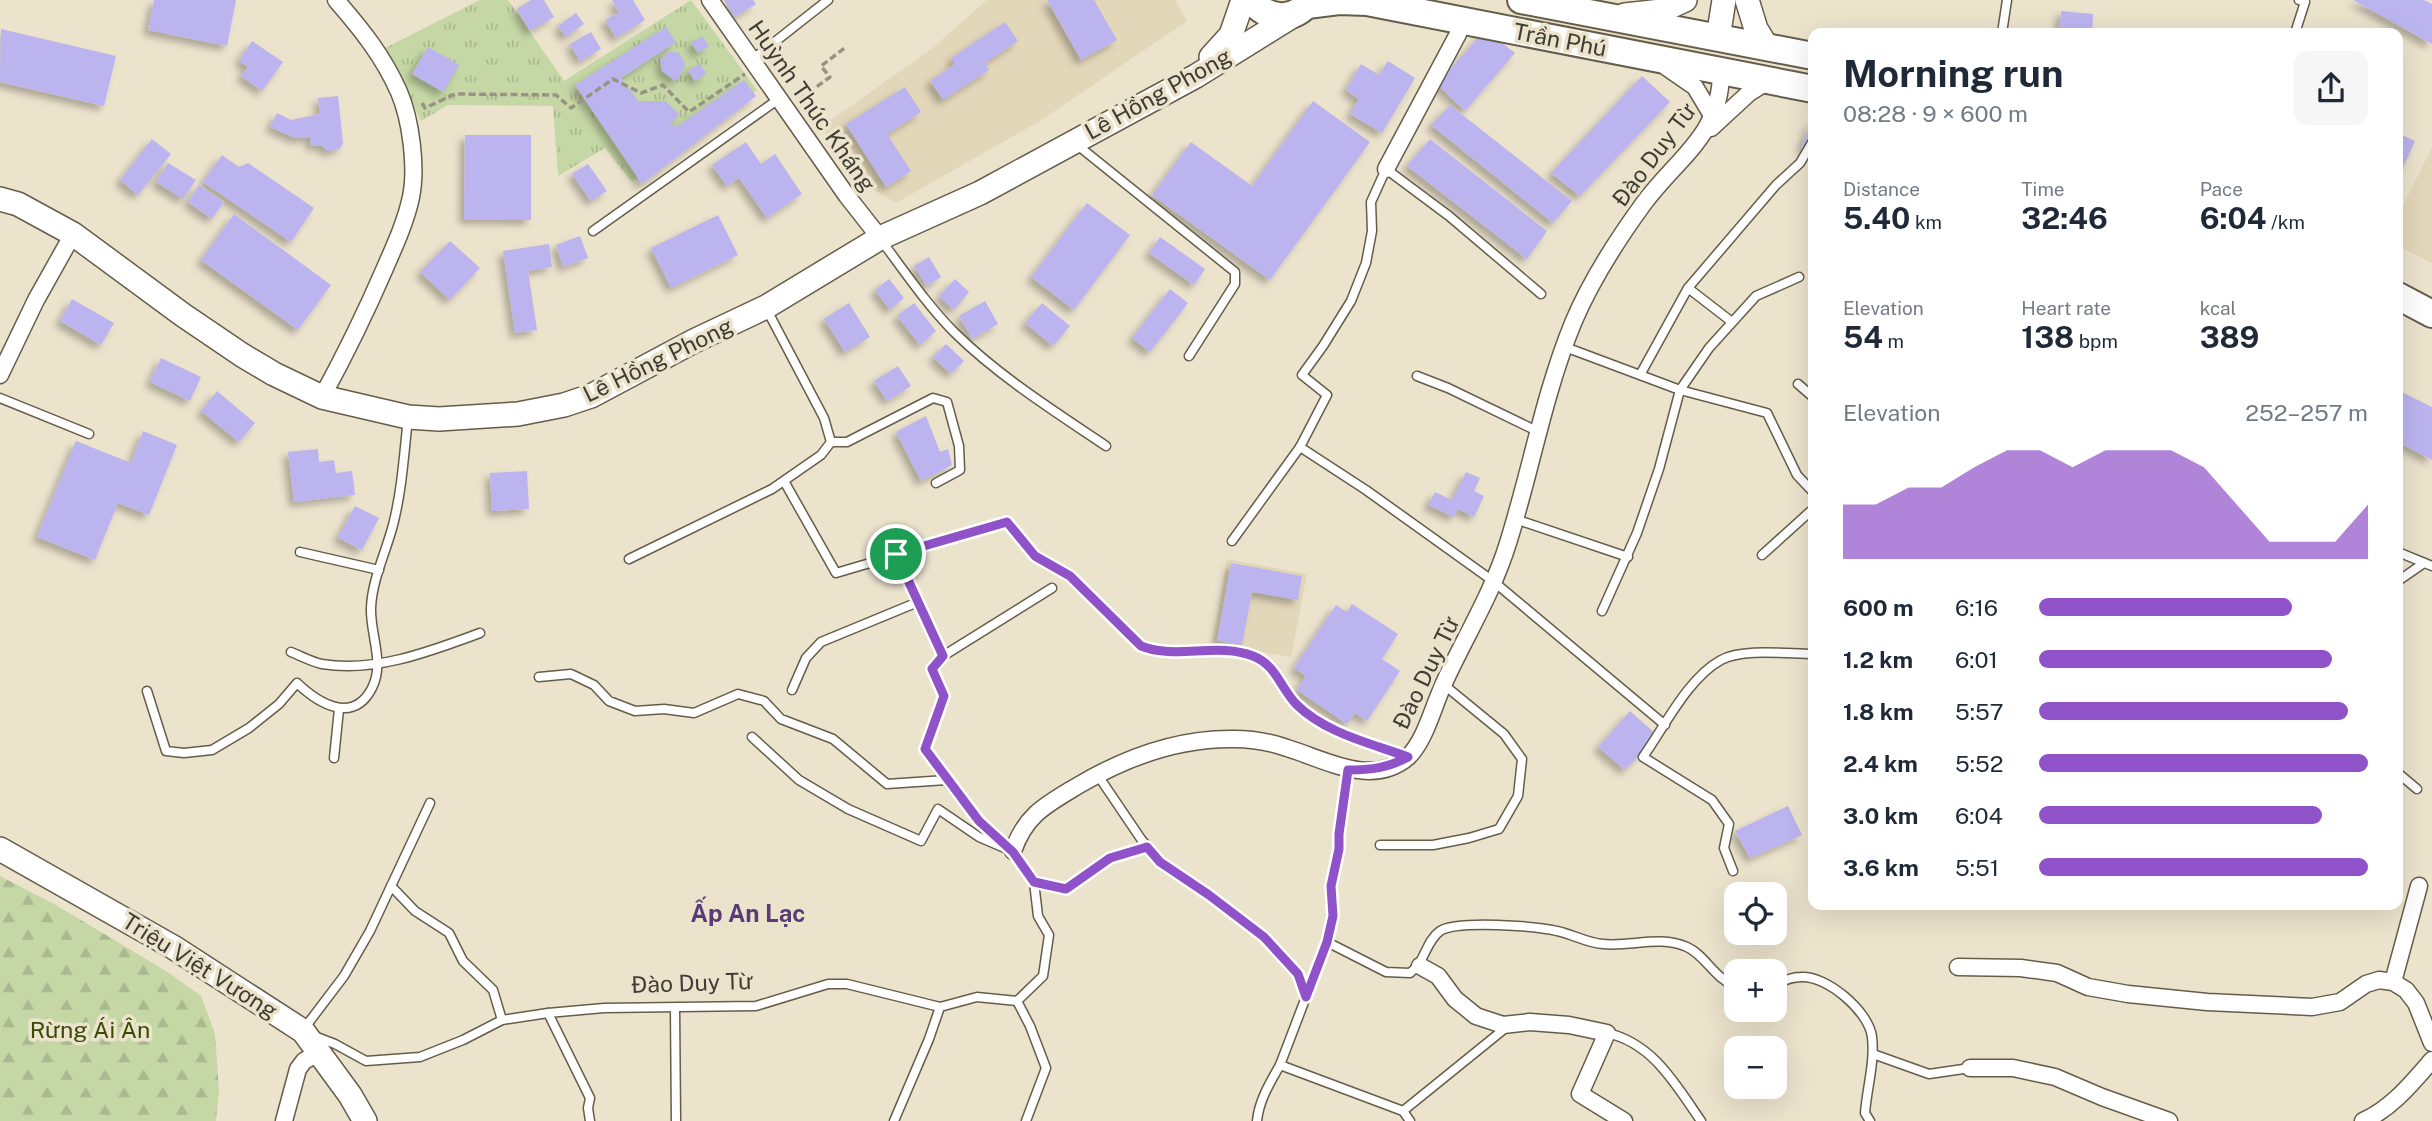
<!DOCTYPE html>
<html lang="en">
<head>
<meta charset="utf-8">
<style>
	:root { --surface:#fff; --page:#f6f6f7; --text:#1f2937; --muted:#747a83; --accent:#8f52c9 }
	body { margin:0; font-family:"Public Sans",sans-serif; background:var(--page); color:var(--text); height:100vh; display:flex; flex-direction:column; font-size:26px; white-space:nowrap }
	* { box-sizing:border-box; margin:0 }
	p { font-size:23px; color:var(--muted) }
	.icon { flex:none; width:38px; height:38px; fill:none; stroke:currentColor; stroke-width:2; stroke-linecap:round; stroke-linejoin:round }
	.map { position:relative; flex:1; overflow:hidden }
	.panel { position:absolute; left:1808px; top:28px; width:595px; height:882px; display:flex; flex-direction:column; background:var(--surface); border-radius:14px; box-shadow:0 7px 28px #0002 }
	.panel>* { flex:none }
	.fabs { position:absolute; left:1724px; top:882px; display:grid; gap:14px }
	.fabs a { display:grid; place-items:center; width:63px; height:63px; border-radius:14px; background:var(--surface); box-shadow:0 7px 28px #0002; font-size:35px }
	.pin { position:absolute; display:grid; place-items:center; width:60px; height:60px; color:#fff; margin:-30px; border:4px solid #fff; border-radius:50%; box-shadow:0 2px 7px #0007 }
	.round { display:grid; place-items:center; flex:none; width:74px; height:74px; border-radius:14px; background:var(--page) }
	.head { display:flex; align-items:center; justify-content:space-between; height:119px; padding:0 35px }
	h1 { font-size:38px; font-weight:700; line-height:52px }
	.stats { display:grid; grid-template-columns:repeat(3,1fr); gap:10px; height:119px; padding:7px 35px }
	.stats div { display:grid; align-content:center }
	.stats b { font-size:30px; font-weight:700 }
	.stats small { font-size:19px; font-weight:400 }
	.stats p { font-size:19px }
	.chart { height:196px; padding:14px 35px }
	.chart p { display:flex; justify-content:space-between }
	.chart svg { width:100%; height:126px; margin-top:7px; fill:var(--accent); opacity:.7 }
	ul { padding:0 35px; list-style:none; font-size:23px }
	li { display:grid; grid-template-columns:112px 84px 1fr; align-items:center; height:52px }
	li i { height:18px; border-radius:9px; background:var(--accent) }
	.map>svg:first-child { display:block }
	.built { fill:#e3d7ba }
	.forest { fill:url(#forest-firs) }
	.park { fill:url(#park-tufts) }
	.building { fill:#bbb4ef; filter:url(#shadow) }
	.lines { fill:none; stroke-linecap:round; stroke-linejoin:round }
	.lane-casing { stroke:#655d4a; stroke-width:11 }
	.street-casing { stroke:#655d4a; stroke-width:19 }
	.secondary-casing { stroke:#655d4a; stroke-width:26 }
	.primary-casing { stroke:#655d4a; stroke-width:30 }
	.path { stroke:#999383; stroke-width:3.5; stroke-dasharray:7 3.5; stroke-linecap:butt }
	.lane { stroke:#fff; stroke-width:8 }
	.street { stroke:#fff; stroke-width:16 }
	.secondary { stroke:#fff; stroke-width:23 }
	.primary { stroke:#fff; stroke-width:26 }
	.route-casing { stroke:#fff; stroke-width:14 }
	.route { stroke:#8f52c9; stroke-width:9 }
	.labels { text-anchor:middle; stroke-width:7; stroke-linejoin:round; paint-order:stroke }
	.street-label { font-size:23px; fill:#403d34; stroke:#ece3cd }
	.park-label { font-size:23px; fill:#394a05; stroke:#ece3cd }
	.neighbourhood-label { font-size:24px; font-weight:bold; fill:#583b77; stroke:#ece3cd }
</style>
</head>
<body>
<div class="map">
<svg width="2432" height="1121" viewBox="0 0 2432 1121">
	<defs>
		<pattern id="forest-firs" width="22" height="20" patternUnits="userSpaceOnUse" patternTransform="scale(1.75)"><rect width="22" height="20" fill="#c5d7a5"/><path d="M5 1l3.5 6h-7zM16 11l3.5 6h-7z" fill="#aab98f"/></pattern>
		<pattern id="park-tufts" width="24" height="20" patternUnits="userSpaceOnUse" patternTransform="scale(1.75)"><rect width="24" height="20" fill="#c5d7a5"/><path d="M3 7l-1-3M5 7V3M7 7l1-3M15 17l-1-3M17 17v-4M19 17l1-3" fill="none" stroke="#aab98f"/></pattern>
		<filter id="shadow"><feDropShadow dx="-5" dy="5" stdDeviation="3.5" flood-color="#0004"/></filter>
	</defs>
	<rect width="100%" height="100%" fill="#ece3cd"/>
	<g class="built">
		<polygon points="987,0 1175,0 1187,21 1040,121 896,203 858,180 821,127 930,50"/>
		<polygon points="2432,147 2432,263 2398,246 2398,216"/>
		<polygon points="1227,559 1307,574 1291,657 1212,644"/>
	</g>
	<polygon class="forest" points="0,876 54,904 166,971 201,996 215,1034 219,1090 216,1121 0,1121"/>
	<polygon class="park" points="480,0 508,0 564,81 691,0 757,90 632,182 605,148 558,176 553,106 448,105 421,121 385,48"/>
	<g class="building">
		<polygon points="154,0 236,0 227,46 148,30"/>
		<polygon points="531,0 544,0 554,17 530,31 517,9"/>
		<polygon points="612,0 633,0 645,20 616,38 605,20 619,12"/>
		<polygon points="724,0 753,0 756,4 735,17"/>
		<polygon points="1047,0 1094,0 1117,40 1081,60"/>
		<polygon points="2353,0 2424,0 2432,4 2432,44"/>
		<polygon points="2061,11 2093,14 2092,33 2059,33"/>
		<polygon points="576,13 584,24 566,37 558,26"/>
		<polygon points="1005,22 1018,41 985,63 989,70 943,100 930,81 955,64 951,58"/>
		<polygon points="666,27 676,42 621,78 638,101 665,101 679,114 670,125 678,126 744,80 756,96 642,184 575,85"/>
		<polygon points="1,29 116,56 104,106 0,82"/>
		<polygon points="1485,30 1515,53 1465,111 1437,84"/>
		<polygon points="591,32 601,49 580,61 570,44"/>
		<polygon points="702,36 709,46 698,53 691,43"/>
		<polygon points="252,41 283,62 262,91 241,76 248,67 239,61"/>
		<polygon points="428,47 459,65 443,92 412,74"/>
		<polygon points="669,51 679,53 685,63 682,73 675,81 662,71 660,60"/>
		<polygon points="1388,61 1415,78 1382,133 1350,114 1359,99 1346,90 1361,64 1379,75"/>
		<polygon points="700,64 706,74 695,81 688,70"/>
		<polygon points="1642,76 1670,102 1580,196 1551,173"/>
		<polygon points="905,87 921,112 887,134 911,171 886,187 846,124"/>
		<polygon points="338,96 343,143 340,149 327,151 321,145 311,146 310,137 295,138 270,127 277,113 291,120 320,114 318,98"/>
		<polygon points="1313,101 1370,142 1270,280 1152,195 1191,142 1252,186"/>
		<polygon points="1450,105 1572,201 1553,223 1431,125"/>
		<polygon points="1813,116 1813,152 1801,149"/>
		<polygon points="2398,133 2415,141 2398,179"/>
		<polygon points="465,135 531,135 531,220 464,219"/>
		<polygon points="152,139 171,154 138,195 120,180"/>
		<polygon points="1430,139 1547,231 1527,259 1407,166"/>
		<polygon points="746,142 761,164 775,154 802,194 767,218 739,178 727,186 712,165"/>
		<polygon points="222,155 239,167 248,163 314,208 291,242 203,182"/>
		<polygon points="168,163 196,180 183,199 156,182"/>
		<polygon points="588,164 607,191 591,201 572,174"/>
		<polygon points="199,185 224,202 212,219 188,202"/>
		<polygon points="1087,203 1130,235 1074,310 1031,277"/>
		<polygon points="234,214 331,285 298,330 201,260"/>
		<polygon points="718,215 738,255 671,288 651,248"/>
		<polygon points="580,236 588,258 563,267 556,245"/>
		<polygon points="1160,237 1205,269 1194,285 1149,253"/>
		<polygon points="450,241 480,268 450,300 420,272"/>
		<polygon points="549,244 552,267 528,271 537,330 515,333 503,251"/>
		<polygon points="929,257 941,277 927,286 914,266"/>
		<polygon points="889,279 904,298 890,310 875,290"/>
		<polygon points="955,279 969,292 954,310 939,296"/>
		<polygon points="1170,289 1188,303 1150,352 1132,338"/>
		<polygon points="72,299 114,323 101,345 60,321"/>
		<polygon points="985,301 998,324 972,339 959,316"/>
		<polygon points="849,303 870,337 845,352 824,319"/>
		<polygon points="914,303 936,331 920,345 897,316"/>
		<polygon points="1042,303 1070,326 1053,346 1025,323"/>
		<polygon points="946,344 964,361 951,374 933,357"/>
		<polygon points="161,358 201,377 190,401 150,382"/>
		<polygon points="898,366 911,386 887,401 874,381"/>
		<polygon points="2398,390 2432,407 2432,460 2398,442"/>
		<polygon points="217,391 255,423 239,442 201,411"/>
		<polygon points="926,416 940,452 948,449 952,465 921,481 896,432"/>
		<polygon points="143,431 177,445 149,515 118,503 95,560 37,537 76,441 131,463"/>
		<polygon points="318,449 319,462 334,460 336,473 352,471 355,495 294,502 288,452"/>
		<polygon points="527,471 529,509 492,511 490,473"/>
		<polygon points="1466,472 1480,478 1474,491 1484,496 1474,517 1458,509 1454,517 1428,505 1435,492 1452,500"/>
		<polygon points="355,506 379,518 362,550 338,538"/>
		<polygon points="1231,563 1302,576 1298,600 1252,592 1242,645 1217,641"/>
		<polygon points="1352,604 1398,634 1382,659 1400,671 1367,721 1355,713 1347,724 1297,690 1306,676 1294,668 1336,605 1347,612"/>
		<polygon points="1630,711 1658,736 1625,770 1598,747"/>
		<polygon points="1788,806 1802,835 1750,858 1735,831"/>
	</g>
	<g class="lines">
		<g class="lane-casing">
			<g id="lane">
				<polyline points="2002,33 2007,0"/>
				<polyline points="2295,33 2305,2 2299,0"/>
				<polyline points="753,59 828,0"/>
				<polyline points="1076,144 1235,272 1235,284 1189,356"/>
				<polyline points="593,231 780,98"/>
				<path d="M881,240C905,272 927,305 955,333C1000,377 1054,411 1106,446"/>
				<polyline points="1688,288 1732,322"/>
				<polyline points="767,310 824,418 831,442"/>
				<polyline points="1565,347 1680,390 1767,413 1797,475 1813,492"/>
				<polyline points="1640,375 1688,288 1776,185 1800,163 1813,141"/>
				<polyline points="1417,376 1448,388 1539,432"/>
				<polyline points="1798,384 1813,397"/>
				<polyline points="0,398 89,434"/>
				<polyline points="1300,447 1366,490 1493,581 1665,725"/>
				<polyline points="784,481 836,573 931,545"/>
				<polyline points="1515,519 1628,557"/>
				<path d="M1008,522L1035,556L1071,576L1141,646C1176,660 1217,642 1253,656C1276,665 1280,687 1295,703C1300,708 1307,713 1312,717C1339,737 1376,745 1407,757"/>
				<polyline points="1232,541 1300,447 1327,395 1302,375 1323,346 1351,301 1366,263 1372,231 1371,202 1386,169 1449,216 1541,294"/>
				<polyline points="300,552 379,570"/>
				<polyline points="2398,552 2432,566"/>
				<polyline points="896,554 943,656"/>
				<polyline points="1762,555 1813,509"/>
				<polyline points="629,559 772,489 821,455 831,442 847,442 933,398 947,402 959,446 960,470 936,483"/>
				<polyline points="2398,581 2424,563"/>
				<polyline points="1602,611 1637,533 1659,469 1680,390 1709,348 1756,296 1799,277"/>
				<path d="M291,652C301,656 312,662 322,664C375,673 431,651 480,633"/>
				<polyline points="792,690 806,658 821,642 918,602"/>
				<path d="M147,691L166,751L184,753L212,750L249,728L279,704L297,683C318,703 353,725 372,688C385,663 370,634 371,608C372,580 386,552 393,525C402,490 404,454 408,418"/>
				<polyline points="752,737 799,780 848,809 921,841 938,809 979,837 1007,849"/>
				<polyline points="334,758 339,709"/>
				<polyline points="2398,773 2417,789"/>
				<polyline points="1097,774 1141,839 1160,862 1209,895 1264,937 1298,974 1306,997"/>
				<polyline points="946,780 925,749 944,696 932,669 943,656 1052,588"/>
				<polyline points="1339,834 1339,849 1331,886 1333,916 1327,942 1280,1065 1403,1111 1410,1121"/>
				<polyline points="1380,845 1433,845 1469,838 1499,829 1518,796 1522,759 1504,734 1443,684"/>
				<path d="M1733,871L1724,848L1729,824L1712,800L1643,757C1665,726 1688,678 1721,660C1743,648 1788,654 1813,654"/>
				<polyline points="1034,882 1066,889 1110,857 1147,847"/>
				<polyline points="391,886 415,911 449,933 463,961 493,990 502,1020"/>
				<path d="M1327,942L1386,972L1410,973C1426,961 1425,942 1440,931C1457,920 1536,926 1557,931C1572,934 1587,943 1603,944C1632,947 1659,935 1687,947C1705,955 1714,978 1736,987"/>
				<path d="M1774,985C1782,981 1791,977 1801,977C1826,975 1869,1011 1872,1037C1875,1062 1867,1088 1865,1113L1870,1121"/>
				<polyline points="1017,1001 1030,1026 1046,1068 1026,1121"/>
				<polyline points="675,1008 676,1121"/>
				<polyline points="548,1013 590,1098 588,1108 590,1121"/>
				<polyline points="303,1030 344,976 370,931 430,803"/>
				<path d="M1607,1033C1653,1043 1676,1085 1701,1121"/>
				<polyline points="314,1036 335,1044 366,1061 420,1057 463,1040 502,1020 548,1013 604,1008 756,1006 828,984 847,984 940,1007 977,997 1017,1001 1043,976 1049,935 1038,916 1034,882 1013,851 979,821 946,780 887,784 833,739 781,719 764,701 738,694 694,713 664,709 635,711 609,701 594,685 571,674 539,677"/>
				<polyline points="1873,1054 1929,1074 1970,1068"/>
				<polyline points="1403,1111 1508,1026"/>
				<polyline points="894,1121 929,1039 940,1007"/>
				<path d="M1257,1121C1259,1100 1270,1083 1280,1065"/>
			</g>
		</g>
		<g class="street-casing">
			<g id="street">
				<polyline points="710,0 847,196 880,238"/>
				<polyline points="1666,67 1695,87 1713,117"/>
				<polyline points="1711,128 1749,93 1770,80"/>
				<polyline points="1386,169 1458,34 1462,21"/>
				<polyline points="0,375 36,300 73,234"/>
				<path d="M322,397C345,355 366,312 385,268C395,245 406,221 411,197C417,168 411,120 399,92C383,56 362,30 336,0"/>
				<path d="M1013,851C1026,814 1046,805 1079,785C1125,758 1179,738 1234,739C1251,739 1270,742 1287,748C1324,759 1372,788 1408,757C1426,740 1434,703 1445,681C1466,635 1493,592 1508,543C1531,470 1544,394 1573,323C1591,280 1617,240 1644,203C1678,157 1721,135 1721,72"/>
				<polyline points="1420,966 1438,976 1455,999 1476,1016 1503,1025 1530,1022 1569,1025 1607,1033 1580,1094 1624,1121"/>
				<polyline points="1958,967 2021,968 2057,973 2088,987 2128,994 2207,1002 2312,1007 2340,1002 2366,984 2379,980 2393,982 2406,990 2416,1003 2432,1043"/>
				<polyline points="2393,982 2419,886"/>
				<polyline points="1970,1068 2013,1068 2055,1077 2102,1097 2169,1121"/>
				<polyline points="284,1121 298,1069 304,1061 318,1053"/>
				<path d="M2363,1121C2391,1109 2412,1083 2432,1060"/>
			</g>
		</g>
		<g class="secondary-casing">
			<g id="secondary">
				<polyline points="1747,0 1756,29 1767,47"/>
				<polyline points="1625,15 1661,11 1685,0"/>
				<polyline points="1718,38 1724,0"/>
				<polyline points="1211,57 1231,35 1243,0"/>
				<polyline points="0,199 18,204 73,234 183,315 242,355 274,374 322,397 408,417 439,419 518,414 564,405 591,396 694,341 766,307 880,238 980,193 1196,76 1299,12"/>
				<polyline points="0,849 173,947 303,1031 350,1095 365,1121"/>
			</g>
		</g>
		<g class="primary-casing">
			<g id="primary">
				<path d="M1251,0C1267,20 1295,23 1310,0"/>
				<polyline points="1521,0 1813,56"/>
				<polyline points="1307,5 1339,1 1367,2 1813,89"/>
				<polyline points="2398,296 2432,314"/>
			</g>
		</g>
		<g class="path">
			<polyline points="800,99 830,77 821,66 846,47"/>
			<polyline points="422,103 425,108 455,94 556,95 571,108 613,79 641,93 663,85 689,112 745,74"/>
			<polyline points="942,542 995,526"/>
			<polyline points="1340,824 1347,783"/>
		</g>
		<use href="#lane" class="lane"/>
		<use href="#street" class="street"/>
		<use href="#secondary" class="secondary"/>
		<use href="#primary" class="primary"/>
	</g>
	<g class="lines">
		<g class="route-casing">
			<path id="route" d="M1007,522L1035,556L1070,576L1141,646C1176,660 1217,642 1253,656C1276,665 1280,687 1296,704C1325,733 1370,743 1408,757C1388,768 1371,770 1348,770L1339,834V849L1331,886L1333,916L1327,942L1306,997L1298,974L1264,937L1209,895L1160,862L1147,847L1110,858L1066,889L1034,882L1013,852L979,821L925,749L944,696L932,669L943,656L896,554Z"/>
		</g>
		<use href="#route" class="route"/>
	</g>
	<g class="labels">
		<g class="street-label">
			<text transform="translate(1560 40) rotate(11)" y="8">Trần Phú</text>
			<text transform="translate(1158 94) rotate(-29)" y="8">Lê Hồng Phong</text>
			<text transform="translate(812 106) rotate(55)" y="8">Huỳnh Thúc Kháng</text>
			<text transform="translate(1654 155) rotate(-53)" y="8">Đào Duy Từ</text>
			<text transform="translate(658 360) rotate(-26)" y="8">Lê Hồng Phong</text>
			<text transform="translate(1426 673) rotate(-64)" y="8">Đào Duy Từ</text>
			<text transform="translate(200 966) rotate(32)" y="8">Triệu Việt Vương</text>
			<text transform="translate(692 983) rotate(-2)" y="8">Đào Duy Từ</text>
		</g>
		<g class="park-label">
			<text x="90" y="1038">Rừng Ái Ân</text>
		</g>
		<g class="neighbourhood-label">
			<text x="748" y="922">Ấp An Lạc</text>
		</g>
	</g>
</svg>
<div class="fabs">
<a><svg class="icon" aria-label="locate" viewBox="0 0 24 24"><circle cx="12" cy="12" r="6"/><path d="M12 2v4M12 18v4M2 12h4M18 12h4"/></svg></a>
<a>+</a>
<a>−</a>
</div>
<div class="pin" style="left:896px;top:554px;background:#1e9e55"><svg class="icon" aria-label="arrive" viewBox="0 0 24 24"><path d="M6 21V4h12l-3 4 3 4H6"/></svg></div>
<section class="panel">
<div class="head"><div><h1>Morning run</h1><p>08:28 · 9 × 600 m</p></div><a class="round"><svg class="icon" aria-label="share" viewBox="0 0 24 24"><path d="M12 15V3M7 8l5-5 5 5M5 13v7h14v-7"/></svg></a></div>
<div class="stats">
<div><p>Distance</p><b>5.40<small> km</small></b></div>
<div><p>Time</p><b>32:46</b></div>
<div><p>Pace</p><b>6:04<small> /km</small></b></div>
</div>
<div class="stats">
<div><p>Elevation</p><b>54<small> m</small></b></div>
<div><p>Heart rate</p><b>138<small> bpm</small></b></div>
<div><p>kcal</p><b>389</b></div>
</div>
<div class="chart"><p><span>Elevation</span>252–257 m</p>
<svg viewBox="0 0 160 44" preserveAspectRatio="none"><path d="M0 44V25L10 25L20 19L30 19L40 12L50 6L60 6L70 12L80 6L90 6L100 6L110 12L120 25L130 38L140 38L150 38L160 25V44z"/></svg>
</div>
<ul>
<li><b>600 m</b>6:16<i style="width:77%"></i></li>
<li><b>1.2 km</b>6:01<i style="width:89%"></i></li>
<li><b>1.8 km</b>5:57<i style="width:94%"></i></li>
<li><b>2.4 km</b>5:52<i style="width:100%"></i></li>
<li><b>3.0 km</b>6:04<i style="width:86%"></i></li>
<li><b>3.6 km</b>5:51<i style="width:100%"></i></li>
</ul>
</section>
</div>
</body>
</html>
